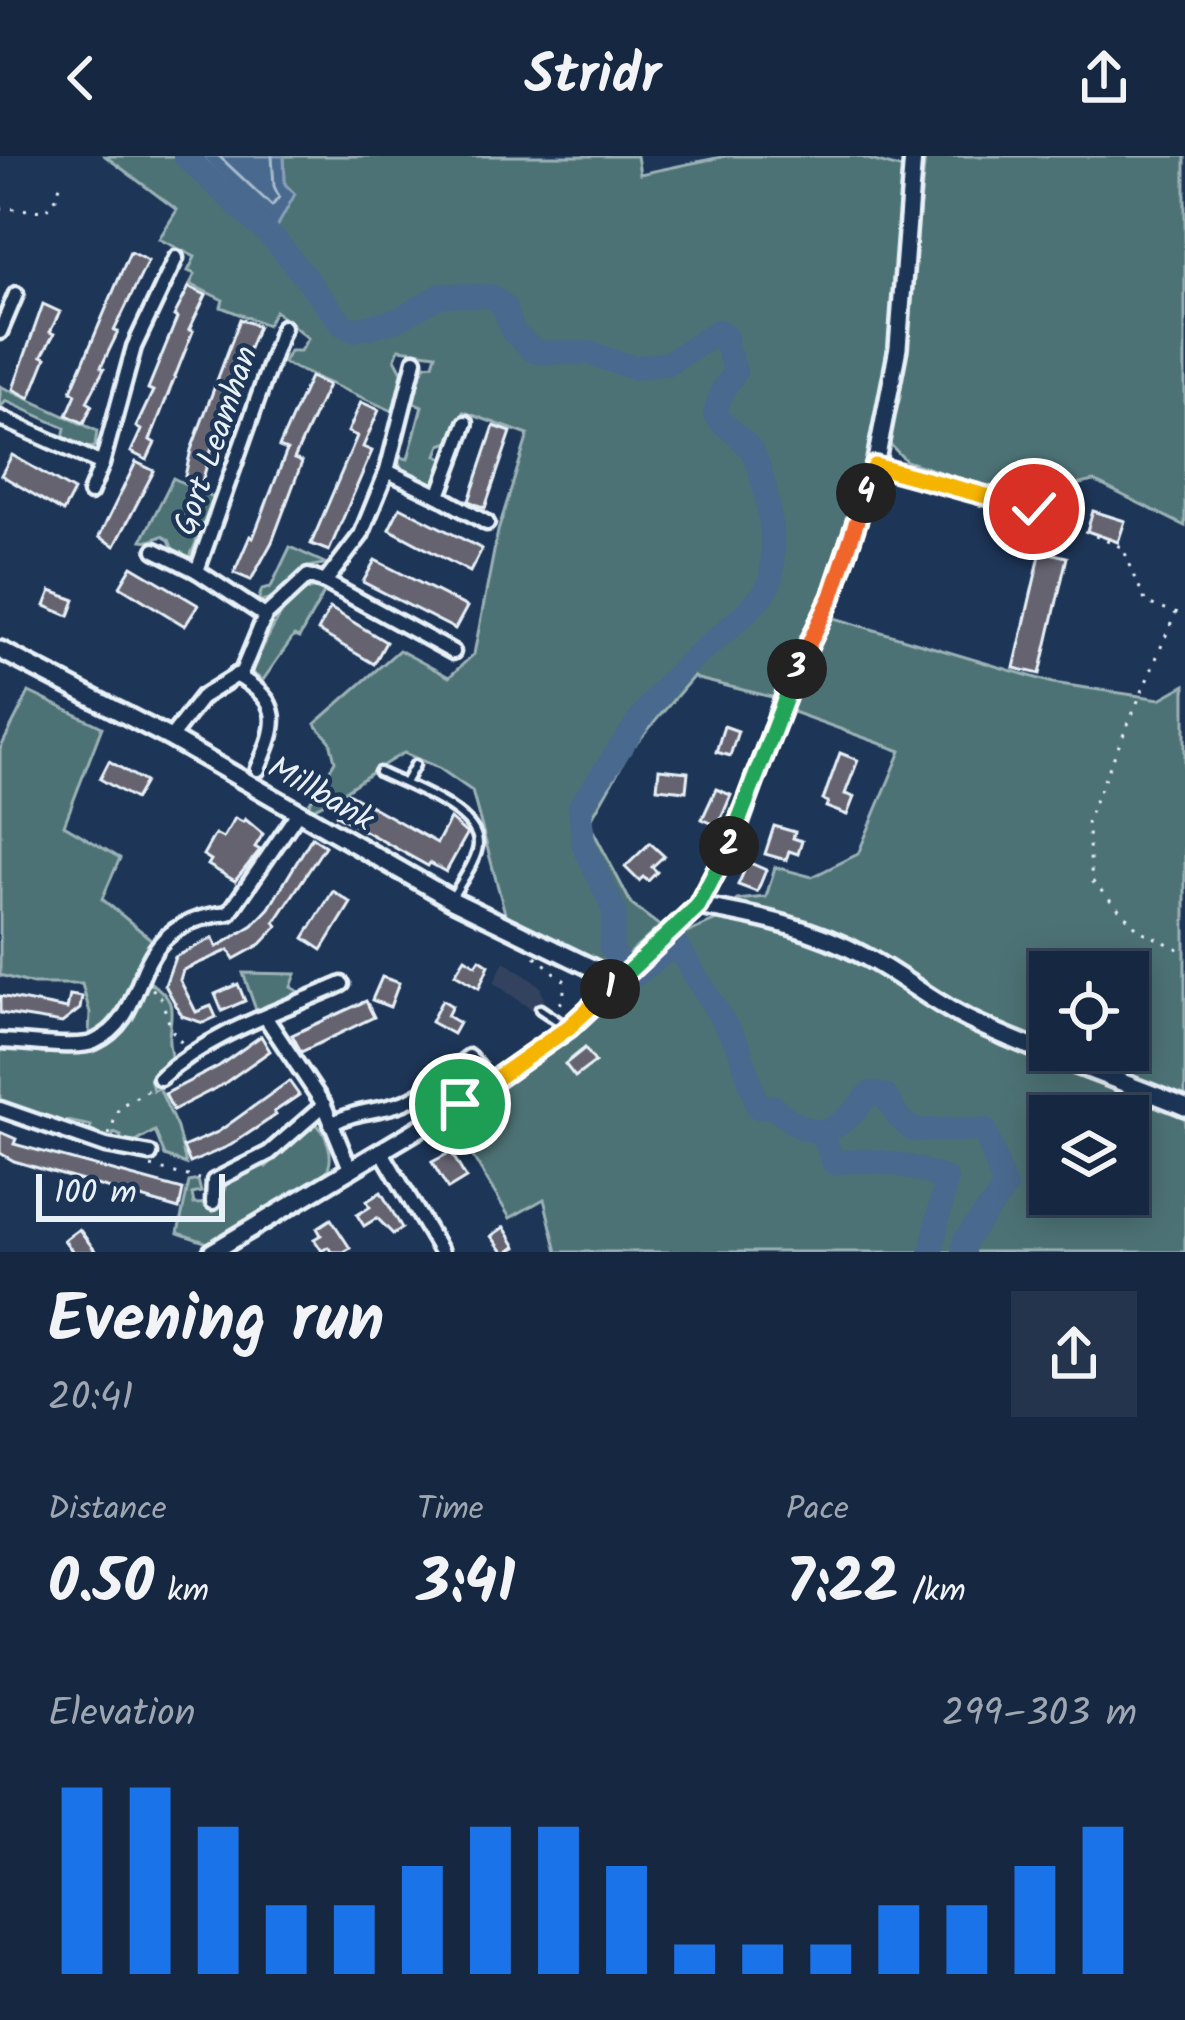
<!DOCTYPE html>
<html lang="en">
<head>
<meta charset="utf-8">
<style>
	:root { --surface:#162841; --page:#23344c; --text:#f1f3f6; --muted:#9ea6b1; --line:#35445a; --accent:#1a73e8 }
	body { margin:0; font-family:Kalam,sans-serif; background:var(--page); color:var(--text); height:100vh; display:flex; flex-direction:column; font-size:45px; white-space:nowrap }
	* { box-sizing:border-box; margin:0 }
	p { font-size:39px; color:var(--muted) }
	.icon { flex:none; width:66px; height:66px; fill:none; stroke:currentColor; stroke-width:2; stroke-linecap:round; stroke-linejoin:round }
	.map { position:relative; height:1096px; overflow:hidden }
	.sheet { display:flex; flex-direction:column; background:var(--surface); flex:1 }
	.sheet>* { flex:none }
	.fabs { position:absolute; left:1029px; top:795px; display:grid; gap:24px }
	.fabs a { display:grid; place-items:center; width:120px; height:120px; border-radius:0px; background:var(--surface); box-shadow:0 6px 30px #0003,0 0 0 3px var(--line); font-size:60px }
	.scale { position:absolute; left:36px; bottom:30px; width:189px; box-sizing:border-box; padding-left:12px; border:6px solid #e8f1f8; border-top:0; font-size:33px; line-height:42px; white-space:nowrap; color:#e8f1f8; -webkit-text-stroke:9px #1d3557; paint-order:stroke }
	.pin { position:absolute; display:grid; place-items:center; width:102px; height:102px; color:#fff; margin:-51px; border:6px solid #fff; border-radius:50%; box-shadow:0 3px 12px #0007 }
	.km { position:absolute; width:60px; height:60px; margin:-30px; border-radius:50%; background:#222; color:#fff; font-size:33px; line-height:60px; text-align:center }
	.round { display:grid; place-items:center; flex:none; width:126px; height:126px; border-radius:0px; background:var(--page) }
	.overview { display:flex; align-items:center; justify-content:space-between; height:204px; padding:0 48px }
	h1 { font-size:66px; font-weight:600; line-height:90px }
	.stats { display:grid; grid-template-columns:repeat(3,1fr); gap:18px; height:204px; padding:12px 48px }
	.stats div { display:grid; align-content:center }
	.stats b { font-size:60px; font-weight:600 }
	.stats small { font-size:33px; font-weight:400 }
	.stats p { font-size:33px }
	.chart { height:336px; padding:24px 48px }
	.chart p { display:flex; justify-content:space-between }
	.chart svg { width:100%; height:216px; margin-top:12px; stroke:var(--accent); stroke-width:6 }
	header { display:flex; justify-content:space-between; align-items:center; height:156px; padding:0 48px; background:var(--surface); font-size:54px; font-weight:600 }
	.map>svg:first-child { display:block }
	.built { fill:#33435f }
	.green { fill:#4e7274; stroke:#9bb2b6; stroke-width:3; fill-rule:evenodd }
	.water { fill:#48698e; stroke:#889fb8; stroke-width:3 }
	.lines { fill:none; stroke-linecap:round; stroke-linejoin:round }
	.shore { stroke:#a8bbce; stroke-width:3 }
	.river { stroke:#48698e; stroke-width:24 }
	.building { fill:#666371; stroke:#e8f1f8; stroke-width:3 }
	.service-casing { stroke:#e8f1f8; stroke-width:15 }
	.minor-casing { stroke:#e8f1f8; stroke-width:21 }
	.tertiary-casing { stroke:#e8f1f8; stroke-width:24 }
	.path { stroke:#e8f1f8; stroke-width:3; stroke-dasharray:3 9; stroke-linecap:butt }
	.service { stroke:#1d3557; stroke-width:6 }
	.minor { stroke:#1d3557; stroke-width:12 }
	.tertiary { stroke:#1d3557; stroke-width:15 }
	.split-1-casing { stroke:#fff; stroke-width:24 }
	.split-2-casing { stroke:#fff; stroke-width:24 }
	.split-3-casing { stroke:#fff; stroke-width:24 }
	.split-4-casing { stroke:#fff; stroke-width:24 }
	.split-5-casing { stroke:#fff; stroke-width:24 }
	.split-1 { stroke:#f5b400; stroke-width:15 }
	.split-2 { stroke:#22a559; stroke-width:15 }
	.split-3 { stroke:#22a559; stroke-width:15 }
	.split-4 { stroke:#f0652b; stroke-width:15 }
	.split-5 { stroke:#f5b400; stroke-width:15 }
	.labels { text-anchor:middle; stroke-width:9; stroke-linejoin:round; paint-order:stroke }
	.street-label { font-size:33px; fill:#e8f1f8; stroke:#1d3557 }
</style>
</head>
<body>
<header><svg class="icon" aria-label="back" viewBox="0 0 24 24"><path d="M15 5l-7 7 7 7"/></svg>Stridr<svg class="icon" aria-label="share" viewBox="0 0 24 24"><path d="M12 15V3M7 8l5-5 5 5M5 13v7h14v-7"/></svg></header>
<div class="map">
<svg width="1185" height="1096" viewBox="0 0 1185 1096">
	<rect width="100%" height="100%" fill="#1d3557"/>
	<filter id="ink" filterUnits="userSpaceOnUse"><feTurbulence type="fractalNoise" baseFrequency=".00833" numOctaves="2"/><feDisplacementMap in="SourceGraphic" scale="24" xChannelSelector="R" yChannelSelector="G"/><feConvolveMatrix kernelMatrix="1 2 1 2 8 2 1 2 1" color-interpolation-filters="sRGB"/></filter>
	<g filter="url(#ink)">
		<polygon class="built" points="504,805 540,830 545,847 538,858 494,827"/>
		<g class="green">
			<path d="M105,0H201L276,73L285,28L284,0H637L640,18L726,0H857L903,13C899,73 900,136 892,196C875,317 827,432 776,542L698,523L685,515L692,522L629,596L589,667L632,749L660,770L617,809L605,810L506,761L472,635L439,612L404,597C371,614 344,640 310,654L307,651L335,605L330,585L315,568L399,494L449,521L474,498L498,375L528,279L464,256L455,284L441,289L437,299L444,303L440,327L434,331C420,327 398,316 397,300L408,303L422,250L412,246L419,218L426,209L433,208L436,198L399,193L395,203L402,216L393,255L283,207L289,195H300L308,182L275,155L267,169L221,151L223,144L190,128L195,118L188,115L195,101L159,83L177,54Z"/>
			<polygon points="925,0 1185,0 1185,370 1094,325 1017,341 906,305 888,286 900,241"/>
			<polygon points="0,230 97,275 95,291 87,292 63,282 65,272 6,245 0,252"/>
			<polygon points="173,322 214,342 190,401 174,396 169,384 162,380 150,385 142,384"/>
			<path d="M290,391L327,408C289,408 288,444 258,445L262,433L271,431Z"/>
			<path d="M318,431L325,435L299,482L294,480L263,524L253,518L252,514C266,487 284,435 318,431Z"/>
			<path d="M831,461L1053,527L1160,543L1185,529V1096H557L544,1043L510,1062L450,963L551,895L597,858L633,814L680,780L721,762L737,744L766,741L775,711L812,721L858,698L901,595L787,554ZM1050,816H1128V894H1050ZM1050,960H1128V1038H1050Z"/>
			<path d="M29,536L102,571L64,669L120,702L102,743L152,784C137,813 121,866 89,878L90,857L82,828H33L0,819V593Z"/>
			<polygon points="243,817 296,818 291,831 303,838 299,842 256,854"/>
			<path d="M151,827C178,845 171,855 169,881C168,888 171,895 171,902L150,922L153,934L159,932L177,972L186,1008L165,1000L155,975L127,991L119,988L121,980L114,977L111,985L89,978L91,970L67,965L65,972L0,948V889L46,898L50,893C137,894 104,876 151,827Z"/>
			<path d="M314,966C326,975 336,1001 326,1016L214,1089L178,1077L189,1026L198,1024L201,1036L192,1038L194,1048L220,1047L226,1028L263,1008L266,1011Z"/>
		</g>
		<polygon class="water" points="201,0 284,0 285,28 295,38 276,73"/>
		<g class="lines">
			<polyline class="shore" points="219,0 272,50 279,41 274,30 272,0"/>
			<g class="river">
				<path d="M185,0L277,86L343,169L354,174L398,164L441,139L491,140L504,150L513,176L535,196L589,197L634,212L669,207L718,175L726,181C725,195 733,203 735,216L722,235L715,258C726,274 744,281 753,297C767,322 781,408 767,433C755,454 698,496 679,516C641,555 612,607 580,650L583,687L615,756L611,791L616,801"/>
				<path d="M634,820L676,788L739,891L758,951H774C816,990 836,979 870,937L886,940L898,961L913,974H985L1005,1032L965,1084L963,1096"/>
				<path d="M821,976L834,1007C876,1001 906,1008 946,1023L931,1096"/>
			</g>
		</g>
		<g class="building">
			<polygon points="130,96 148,105 114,175 118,176 101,211 104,213 87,246 92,249 84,267 67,259 76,238 71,235"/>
			<polygon points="189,131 206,139 189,174 193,175 150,284 155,287 147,304 131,296 141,274 136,271 153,235 148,233 177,162 174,160"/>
			<polygon points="43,148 60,156 50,176 54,178 42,200 46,202 30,242 13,233"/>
			<polygon points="240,163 258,170 219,267 202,326 185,320 191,294"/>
			<polygon points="310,221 328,229 294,303 302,306 272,386 251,424 234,417 250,380 253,382 287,294 279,291"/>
			<polygon points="361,246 379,254 363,291 372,295 329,395 311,388 357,280 348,276"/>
			<polygon points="494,270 511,276 485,352 469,345"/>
			<polygon points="12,299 74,335 63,356 1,319"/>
			<polygon points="136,306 154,315 115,390 99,381"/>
			<polygon points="400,351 482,393 470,416 389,373"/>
			<polygon points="1093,355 1125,365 1118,386 1087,375"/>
			<polygon points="1041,395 1067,401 1040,518 1014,512"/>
			<polygon points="375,404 467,451 455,473 363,426"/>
			<polygon points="132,410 198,449 185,470 120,430"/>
			<polygon points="51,435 75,444 69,460 45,450"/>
			<polygon points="330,452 386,486 374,508 318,475"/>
			<polygon points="724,570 738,575 730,600 716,596"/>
			<polygon points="840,597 858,604 845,638 854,641 847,659 826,651 828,646 823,644"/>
			<polygon points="109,605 145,626 135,643 100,623"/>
			<polygon points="659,613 688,616 686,635 657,632"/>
			<polygon points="716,633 731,639 718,670 702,663"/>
			<polygon points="348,637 437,687 450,663 467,678 446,716 430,707 428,710 336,659"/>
			<polygon points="235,662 243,666 245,663 263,678 255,691 260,694 235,725 208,709 211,704 203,699 215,678 223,682"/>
			<polygon points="774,670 795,676 793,682 802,685 798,698 789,695 786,704 765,698"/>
			<polygon points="312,681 325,690 275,766 278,770 261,788 234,803 229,794 183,814 180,824 196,856 211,850 216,861 203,867 182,860 165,829 175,801 213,782 217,791 253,769 269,752"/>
			<polygon points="650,687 664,700 652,711 657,716 648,725 643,721 639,725 625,711"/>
			<polygon points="748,706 766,714 757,736 738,729"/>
			<polygon points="333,735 351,747 322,794 304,782"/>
			<polygon points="465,802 476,809 480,803 489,809 479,832 455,818"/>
			<polygon points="382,821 399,827 390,851 372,844"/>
			<polygon points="238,828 245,845 222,855 215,838"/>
			<polygon points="70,839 82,841 80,853 62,867 0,857 0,840 67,853"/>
			<polygon points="442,844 452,850 447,860 459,867 453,878 431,866"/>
			<polygon points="366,845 374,861 301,896 292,879"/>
			<polygon points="261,880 270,895 222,929 173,954 165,938 219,910"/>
			<polygon points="585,892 595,906 575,921 565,908"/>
			<polygon points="289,925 299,939 274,956 276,959 231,989 190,1007 183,991 218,976"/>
			<polygon points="0,976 16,983 14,988 183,1034 179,1053 14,1005 0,997"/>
			<polygon points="451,996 466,1022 448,1033 432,1006"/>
			<polygon points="381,1036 402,1072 393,1078 377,1062 364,1070 357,1059 370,1051 367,1045"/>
			<polygon points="331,1063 350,1092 344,1096 332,1096 328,1091 322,1095 314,1083 321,1079 317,1072"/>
			<polygon points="504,1071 516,1091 507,1096 503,1096 491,1080"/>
			<polygon points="79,1073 96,1096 73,1096 64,1084"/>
		</g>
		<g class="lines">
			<g class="service-casing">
				<g id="service">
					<path d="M379,616C405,629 478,654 478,688C478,703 461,726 453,740"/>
					<polyline points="405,627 415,609"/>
					<polyline points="540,853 567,871"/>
				</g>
			</g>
			<g class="minor-casing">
				<g id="minor">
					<polyline points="0,176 16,138"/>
					<polyline points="0,262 102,308 134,191 176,102"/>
					<polyline points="387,315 439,340 466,267"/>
					<polyline points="90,337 102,308"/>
					<polyline points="439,340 487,367"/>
					<polyline points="155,394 197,415 283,171"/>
					<polyline points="197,415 265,460"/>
					<polyline points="325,426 453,496"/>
					<path d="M236,519C284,547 278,567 258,613"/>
					<polyline points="170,582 202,541 242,516 265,460 308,420 325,426 361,379 387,315 415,204"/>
					<polyline points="266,862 324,949 351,1015"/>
					<path d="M0,885C22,885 77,894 94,886C159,857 118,768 229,757L297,658"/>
					<path d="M160,922C213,875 279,856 342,828"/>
					<polyline points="0,953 106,990 150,998"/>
					<path d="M331,968C354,955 373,956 396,949C424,941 447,918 469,901L479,913"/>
					<polyline points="382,996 441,1096"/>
					<polyline points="213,1046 214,1025 269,997 324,949"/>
				</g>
			</g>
			<g class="tertiary-casing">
				<g id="tertiary">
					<polyline points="0,494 170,582 452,744 617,824"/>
					<path d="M698,750C756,760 814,772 866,801C902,820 932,846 969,864C1039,897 1114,922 1185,951"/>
					<polyline points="212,1096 460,948 569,872 698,750 736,676 785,540 832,440 875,310 898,192 913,0"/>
				</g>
			</g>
			<g class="path">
				<polyline points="0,52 45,55 56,42 61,26"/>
				<polyline points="890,314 1034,353 1123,392 1146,447 1185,459"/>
				<polyline points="1176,456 1087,664 1092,725 1139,774 1185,796"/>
				<polyline points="535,800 565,825 563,844 556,852"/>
				<polyline points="152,833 160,838 171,873 184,890"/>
				<polyline points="109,979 119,951 152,932"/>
				<polyline points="151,1011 200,1023"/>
			</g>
			<use href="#service" class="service"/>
			<use href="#minor" class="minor"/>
			<use href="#tertiary" class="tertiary"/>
		</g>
	</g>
	<g class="lines" filter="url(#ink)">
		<g class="split-1-casing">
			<polyline id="split-1" points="460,948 568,872 610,833"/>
		</g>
		<g class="split-2-casing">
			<polyline id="split-2" points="610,833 698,750 729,690"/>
		</g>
		<g class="split-3-casing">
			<polyline id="split-3" points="729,690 797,513"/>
		</g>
		<g class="split-4-casing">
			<polyline id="split-4" points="797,513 832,440 866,337"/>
		</g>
		<g class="split-5-casing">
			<polyline id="split-5" points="866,337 875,310 1034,353"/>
		</g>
		<use href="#split-1" class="split-1"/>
		<use href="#split-2" class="split-2"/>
		<use href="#split-3" class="split-3"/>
		<use href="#split-4" class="split-4"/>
		<use href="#split-5" class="split-5"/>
	</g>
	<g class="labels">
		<g class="street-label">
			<text transform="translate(214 284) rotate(-71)" y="12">Gort Leamhan</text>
			<text transform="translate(322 636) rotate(30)" y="12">Millbank</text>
		</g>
	</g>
</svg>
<div class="fabs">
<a><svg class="icon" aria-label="locate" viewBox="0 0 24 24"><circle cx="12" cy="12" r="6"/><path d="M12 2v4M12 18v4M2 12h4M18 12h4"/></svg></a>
<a><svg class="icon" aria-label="layers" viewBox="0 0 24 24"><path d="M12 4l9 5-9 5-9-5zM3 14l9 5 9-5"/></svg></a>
</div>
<div class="scale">100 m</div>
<div class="pin" style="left:460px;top:948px;background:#1e9e55"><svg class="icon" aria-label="arrive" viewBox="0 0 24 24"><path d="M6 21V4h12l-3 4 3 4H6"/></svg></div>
<div class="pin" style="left:1034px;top:353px;background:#d93025"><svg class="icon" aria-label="check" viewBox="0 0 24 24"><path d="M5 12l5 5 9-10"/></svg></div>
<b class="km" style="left:610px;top:833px">1</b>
<b class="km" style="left:729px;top:690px">2</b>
<b class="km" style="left:797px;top:513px">3</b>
<b class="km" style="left:866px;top:337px">4</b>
</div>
<section class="sheet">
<div class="overview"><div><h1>Evening run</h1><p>20:41</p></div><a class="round"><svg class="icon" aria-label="share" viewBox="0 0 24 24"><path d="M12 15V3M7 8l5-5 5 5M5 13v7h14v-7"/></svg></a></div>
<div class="stats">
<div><p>Distance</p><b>0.50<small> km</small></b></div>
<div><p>Time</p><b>3:41</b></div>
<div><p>Pace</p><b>7:22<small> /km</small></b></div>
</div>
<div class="chart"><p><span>Elevation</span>299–303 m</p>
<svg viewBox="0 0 160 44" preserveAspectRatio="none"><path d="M5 44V6M15 44V6M25 44V14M35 44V30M45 44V30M55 44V22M65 44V14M75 44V14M85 44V22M95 44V38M105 44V38M115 44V38M125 44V30M135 44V30M145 44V22M155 44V14"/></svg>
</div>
</section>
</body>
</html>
